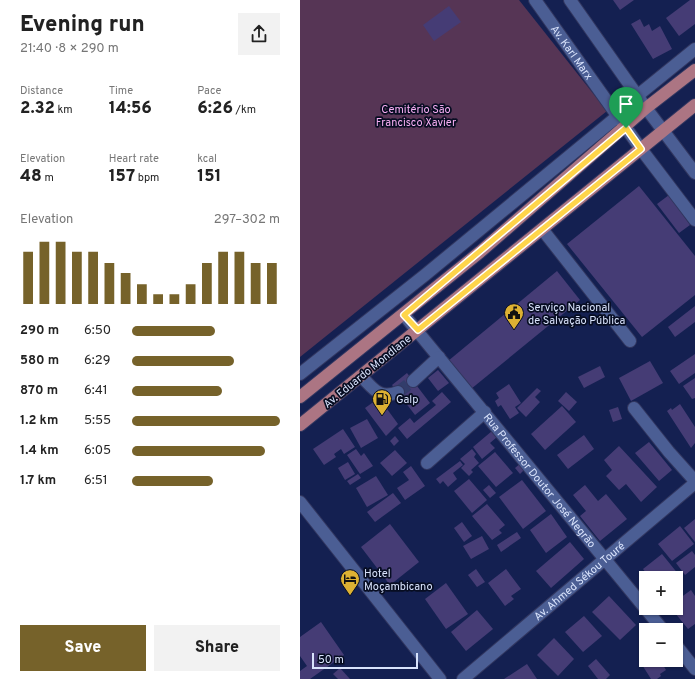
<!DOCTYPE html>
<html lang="en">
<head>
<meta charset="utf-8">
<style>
	:root { --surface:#fff; --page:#f2f2f2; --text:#222; --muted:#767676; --accent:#76622a }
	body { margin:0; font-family:Overpass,sans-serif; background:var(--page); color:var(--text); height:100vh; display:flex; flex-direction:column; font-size:15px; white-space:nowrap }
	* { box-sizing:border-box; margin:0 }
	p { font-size:13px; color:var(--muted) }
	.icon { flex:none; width:22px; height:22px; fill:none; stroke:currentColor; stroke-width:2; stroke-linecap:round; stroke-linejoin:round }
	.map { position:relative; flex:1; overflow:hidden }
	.panel { display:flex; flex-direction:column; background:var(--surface); width:300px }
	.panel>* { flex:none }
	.fabs { position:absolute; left:339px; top:571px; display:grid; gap:8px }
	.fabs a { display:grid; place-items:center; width:44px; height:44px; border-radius:0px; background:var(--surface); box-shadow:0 1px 3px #0004; font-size:20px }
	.scale { position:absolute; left:12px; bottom:10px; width:106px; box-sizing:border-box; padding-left:4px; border:2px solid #d9e3fc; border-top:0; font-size:11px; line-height:14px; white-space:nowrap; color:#d9e3fc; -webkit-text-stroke:3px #070d22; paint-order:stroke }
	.pin { position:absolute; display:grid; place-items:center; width:34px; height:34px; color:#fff; margin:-41px -17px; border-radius:50% 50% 50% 0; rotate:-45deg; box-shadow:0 0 4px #0007 }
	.pin .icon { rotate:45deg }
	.round { display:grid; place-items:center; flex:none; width:42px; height:42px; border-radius:0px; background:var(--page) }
	.summary { display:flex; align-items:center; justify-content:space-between; height:68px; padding:0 20px }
	h1 { font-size:22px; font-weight:800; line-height:30px }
	.stats { display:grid; grid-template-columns:repeat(3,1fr); gap:6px; height:68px; padding:4px 20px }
	.stats div { display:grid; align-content:center }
	.stats b { font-size:17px; font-weight:800 }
	.stats small { font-size:11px; font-weight:400 }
	.stats p { font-size:11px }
	.chart { height:112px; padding:8px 20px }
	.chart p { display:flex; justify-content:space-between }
	.chart svg { width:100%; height:72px; margin-top:4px; stroke:var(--accent); stroke-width:6 }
	.primary-button { display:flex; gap:8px; margin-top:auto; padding:8px 20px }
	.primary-button a { flex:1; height:46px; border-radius:0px; background:var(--accent); color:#fff; font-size:16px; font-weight:800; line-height:46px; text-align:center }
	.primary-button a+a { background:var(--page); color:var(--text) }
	ul { padding:0 20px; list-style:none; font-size:13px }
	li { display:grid; grid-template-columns:64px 48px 1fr; align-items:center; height:30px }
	li i { height:10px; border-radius:5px; background:var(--accent) }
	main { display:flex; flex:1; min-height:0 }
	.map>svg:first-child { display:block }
	.green { fill:#563555 }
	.building { fill:#453c75 }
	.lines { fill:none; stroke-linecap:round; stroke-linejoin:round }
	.minor-tunnel { stroke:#323d6b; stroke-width:12; stroke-dasharray:12 6; stroke-linecap:butt }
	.minor-casing { stroke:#323760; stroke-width:14 }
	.major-casing { stroke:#323760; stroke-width:14 }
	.minor { stroke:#4b5e94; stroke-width:12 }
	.major { stroke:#ac7583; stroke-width:12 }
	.route-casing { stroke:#fff; stroke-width:8 }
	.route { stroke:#ffd54a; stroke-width:5 }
	.labels { text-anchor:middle; stroke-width:3.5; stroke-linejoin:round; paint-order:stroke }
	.street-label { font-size:11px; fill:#d9e3fc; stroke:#070d22 }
	.park-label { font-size:11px; fill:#f8aef4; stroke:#070d22 }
	.poi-label { font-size:11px; fill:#d9e3fc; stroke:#070d22; text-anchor:start }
</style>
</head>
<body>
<main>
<section class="panel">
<div class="summary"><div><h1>Evening run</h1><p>21:40 · 8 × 290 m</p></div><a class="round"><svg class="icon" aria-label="share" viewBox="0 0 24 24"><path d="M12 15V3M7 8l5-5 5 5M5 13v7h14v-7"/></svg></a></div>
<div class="stats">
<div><p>Distance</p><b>2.32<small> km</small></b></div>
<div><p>Time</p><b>14:56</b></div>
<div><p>Pace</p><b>6:26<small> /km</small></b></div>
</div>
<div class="stats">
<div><p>Elevation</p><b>48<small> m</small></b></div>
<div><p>Heart rate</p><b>157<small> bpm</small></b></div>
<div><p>kcal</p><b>151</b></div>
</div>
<div class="chart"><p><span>Elevation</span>297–302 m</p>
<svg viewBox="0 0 160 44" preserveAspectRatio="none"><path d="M5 44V12M15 44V6M25 44V6M35 44V12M45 44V12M55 44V19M65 44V25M75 44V32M85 44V38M95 44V38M105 44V32M115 44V19M125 44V12M135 44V12M145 44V19M155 44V19"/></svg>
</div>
<ul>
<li><b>290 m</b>6:50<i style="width:56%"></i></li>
<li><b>580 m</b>6:29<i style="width:69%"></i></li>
<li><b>870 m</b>6:41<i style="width:61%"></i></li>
<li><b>1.2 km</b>5:55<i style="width:100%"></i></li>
<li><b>1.4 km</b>6:05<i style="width:90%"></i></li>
<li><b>1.7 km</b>6:51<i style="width:55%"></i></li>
</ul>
<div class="primary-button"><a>Save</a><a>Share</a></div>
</section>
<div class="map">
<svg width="395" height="679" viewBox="0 0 395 679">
	<rect width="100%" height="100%" fill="#142051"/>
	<polygon class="green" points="0,0 219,0 307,111 0,357"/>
	<g class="building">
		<polygon points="313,0 334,0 320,10"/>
		<polygon points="390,0 395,0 395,24 379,36 366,18"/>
		<polygon points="149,6 161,22 134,41 123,25"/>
		<polygon points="340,19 344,27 349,24 352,31 360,26 372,49 353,59 331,24"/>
		<polygon points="339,186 395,256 395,295 342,337 267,244"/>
		<polygon points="369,195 390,225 379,233 357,204"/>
		<polygon points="257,271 280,300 171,389 148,361"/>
		<polygon points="395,306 395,322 375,337 368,327"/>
		<polygon points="395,354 395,373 379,384 370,371"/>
		<polygon points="350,361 363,383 331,401 319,378"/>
		<polygon points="300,366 305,377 284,388 278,377"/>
		<polygon points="138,370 149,383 138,391 128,378"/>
		<polygon points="107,373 130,403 115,415 92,385"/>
		<polygon points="395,378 395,398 392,399 383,386"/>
		<polygon points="209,384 221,403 215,407 219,413 210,419 201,405 198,407 195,401 199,398 196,393"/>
		<polygon points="237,388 241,391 235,397 240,402 226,417 217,408"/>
		<polygon points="142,392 151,402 107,439 98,428 110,418 114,423 136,405 132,401"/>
		<polygon points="266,392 277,402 269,411 258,401"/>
		<polygon points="79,398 98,424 86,436 65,408"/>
		<polygon points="380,404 395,427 395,443 391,448 367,411 371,408 372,410"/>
		<polygon points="262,406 276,422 245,450 231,434"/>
		<polygon points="318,407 322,419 313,422 309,410"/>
		<polygon points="67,419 78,438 61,448 50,428"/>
		<polygon points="43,429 55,447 44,454 41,449 34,454 36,457 24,465 13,449"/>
		<polygon points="192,431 197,437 190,443 195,448 182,459 173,447"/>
		<polygon points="284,435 294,449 268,469 257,455"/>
		<polygon points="95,436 99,441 94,446 90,441"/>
		<polygon points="349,442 372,470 359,481 335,453"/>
		<polygon points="319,446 357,487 341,502 326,484 319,490 306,476 312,470 304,460"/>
		<polygon points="56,449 61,456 64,453 73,466 60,474 47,455"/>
		<polygon points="172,449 176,454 174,457 179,463 171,470 173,472 169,476 161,468 165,464 160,459"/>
		<polygon points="95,450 107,463 92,476 80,463"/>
		<polygon points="195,452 213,473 196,487 178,466"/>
		<polygon points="160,461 163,465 153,473 157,479 148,487 143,481 140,484 136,479"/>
		<polygon points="48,462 55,474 45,480 38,468"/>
		<polygon points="221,463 225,469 220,474 215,468"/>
		<polygon points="111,466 125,486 105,500 97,488 109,480 103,472"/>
		<polygon points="58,474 61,478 50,485 47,481"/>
		<polygon points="76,476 88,495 67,507 56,488"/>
		<polygon points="169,479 187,500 172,513 154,491"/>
		<polygon points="222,480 246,511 223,529 199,497"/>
		<polygon points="189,485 196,493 190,498 183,490"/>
		<polygon points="285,485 298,501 306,494 327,519 300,541 280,516 286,511 273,495"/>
		<polygon points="93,493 101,503 75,522 67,512"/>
		<polygon points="187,504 205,525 199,530 202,533 192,540 172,516"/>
		<polygon points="251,514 267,537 246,553 230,530"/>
		<polygon points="395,519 395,542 384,528"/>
		<polygon points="162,522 172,536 164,542 154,528"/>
		<polygon points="90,524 119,562 90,585 61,547"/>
		<polygon points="380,526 394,544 372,561 358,544"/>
		<polygon points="217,532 221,538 201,552 197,545"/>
		<polygon points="182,536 189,549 171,559 163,546"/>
		<polygon points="270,542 284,559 251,588 236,571"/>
		<polygon points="392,551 395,555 395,567 385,575 376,563"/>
		<polygon points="362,554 379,575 374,578 350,578 343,569"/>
		<polygon points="176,569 185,582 177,587 168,575"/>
		<polygon points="206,569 221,589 211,596 214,599 205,606 188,583"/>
		<polygon points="146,583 168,614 146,629 125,599"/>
		<polygon points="391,590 395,596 395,624 388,629 371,608 376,608 376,601"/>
		<polygon points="309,596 336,625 320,640 292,612"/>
		<polygon points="177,610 193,629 166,651 151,632"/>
		<polygon points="284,616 302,636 283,652 265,632"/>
		<polygon points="21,622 44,655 10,679 0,679 0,671 7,666 0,656 0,637"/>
		<polygon points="254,638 274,659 258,676 237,655"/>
		<polygon points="346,655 346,660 365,660 367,663 363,665 366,670 360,674 361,676 357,679 351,679 339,660"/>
		<polygon points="296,659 310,675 306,679 298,679 288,666"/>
		<polygon points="227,664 237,679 204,679"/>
		<polygon points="40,668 50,679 38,679 33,674"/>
	</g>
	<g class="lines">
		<polyline class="minor-tunnel" points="98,392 113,381"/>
		<g class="minor-casing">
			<g id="minor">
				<path id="s1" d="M235,0L341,149L395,220"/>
				<polyline points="270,0 346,108 395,173"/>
				<polyline points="242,229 330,341"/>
				<path id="s2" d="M104,315L363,630"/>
				<polyline points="0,374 125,275 318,116 337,96 395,49"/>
				<path d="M61,376C73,388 79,400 98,392"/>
				<polyline points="113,381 139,357"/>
				<polyline points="334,408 369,452 395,481"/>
				<polyline points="127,463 185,412"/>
				<polyline points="0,502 140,679"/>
				<polyline points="376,645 395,669"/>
				<path id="s3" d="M163,679L395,483"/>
			</g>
		</g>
		<g class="major-casing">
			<g id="major">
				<polyline points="0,397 180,252 346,108 395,70"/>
				<polyline points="0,425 395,105"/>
			</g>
		</g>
		<use href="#minor" class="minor"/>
		<use href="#major" class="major"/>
	</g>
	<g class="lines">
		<g class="route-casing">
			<polygon id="route" points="326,128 341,149 118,330 104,315"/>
		</g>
		<use href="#route" class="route"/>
	</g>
	<defs>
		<g id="civic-pin" transform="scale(1)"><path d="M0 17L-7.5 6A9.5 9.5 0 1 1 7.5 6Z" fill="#ddb133" stroke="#070d22"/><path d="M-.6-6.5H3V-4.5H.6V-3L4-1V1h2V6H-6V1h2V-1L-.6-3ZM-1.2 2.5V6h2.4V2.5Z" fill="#111"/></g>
		<g id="fuel-pin" transform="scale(1)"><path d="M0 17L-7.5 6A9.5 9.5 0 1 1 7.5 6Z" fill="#ddb133" stroke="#070d22"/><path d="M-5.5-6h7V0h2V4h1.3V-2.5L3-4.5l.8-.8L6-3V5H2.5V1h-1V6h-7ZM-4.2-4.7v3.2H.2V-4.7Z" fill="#111"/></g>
		<g id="hotel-pin" transform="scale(1)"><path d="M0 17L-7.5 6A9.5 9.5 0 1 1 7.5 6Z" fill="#ddb133" stroke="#070d22"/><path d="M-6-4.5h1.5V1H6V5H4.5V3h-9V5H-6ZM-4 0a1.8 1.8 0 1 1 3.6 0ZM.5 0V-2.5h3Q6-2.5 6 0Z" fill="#111"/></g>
	</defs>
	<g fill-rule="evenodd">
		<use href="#civic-pin" x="214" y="313"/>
		<use href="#fuel-pin" x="82" y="399"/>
		<use href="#hotel-pin" x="50" y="579"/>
	</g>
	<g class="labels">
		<g class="street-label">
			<text dy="4" stroke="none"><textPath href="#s1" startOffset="64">Av. Karl Marx</textPath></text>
			<text transform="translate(67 371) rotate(-39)" y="4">Av. Eduardo Mondlane</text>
			<text dy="4" stroke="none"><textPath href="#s2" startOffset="214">Rua Professor Doutor José Negrão</textPath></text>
			<text dy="4" stroke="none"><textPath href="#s3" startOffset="152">Av. Ahmed Sékou Touré</textPath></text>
		</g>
		<g class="park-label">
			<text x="116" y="113">Cemitério São<tspan x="116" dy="13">Francisco Xavier</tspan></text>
		</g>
		<g class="poi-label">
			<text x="228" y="311">Serviço Nacional<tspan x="228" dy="13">de Salvação Pública</tspan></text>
			<text x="96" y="403">Galp</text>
			<text x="64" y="577">Hotel<tspan x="64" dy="13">Moçambicano</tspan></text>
		</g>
	</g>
</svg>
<div class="fabs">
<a>+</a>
<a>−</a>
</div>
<div class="scale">50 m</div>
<div class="pin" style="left:326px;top:128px;background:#1e9e55"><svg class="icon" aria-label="arrive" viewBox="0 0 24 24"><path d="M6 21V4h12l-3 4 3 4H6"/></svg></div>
</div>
</main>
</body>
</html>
